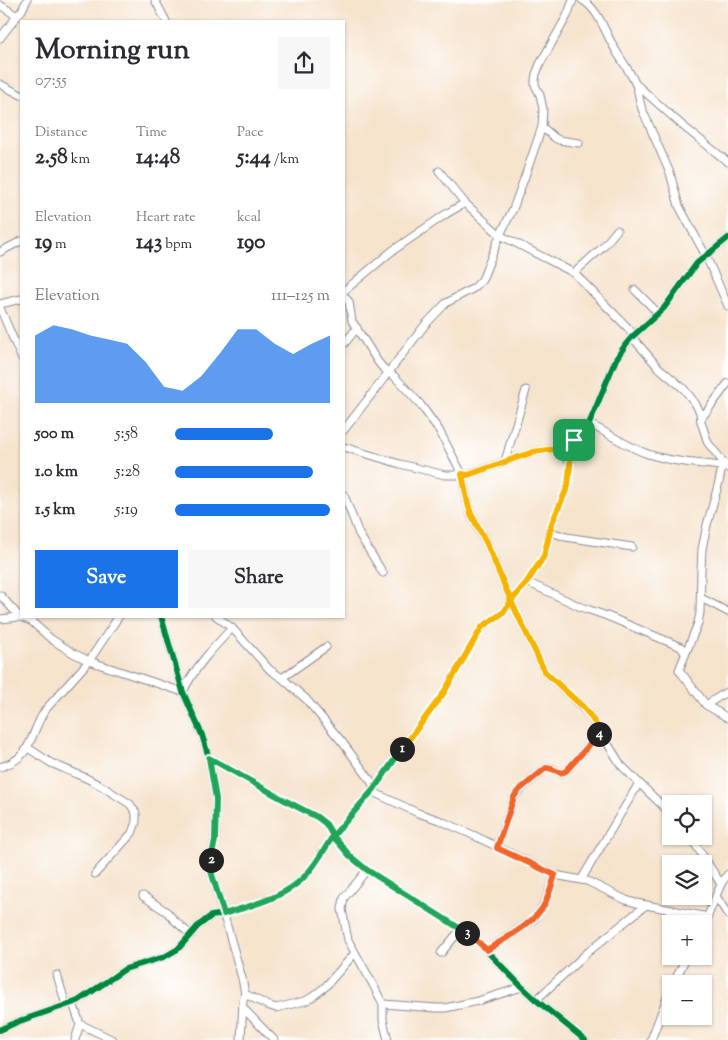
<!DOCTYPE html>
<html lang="en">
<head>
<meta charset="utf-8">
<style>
	:root { --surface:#fff; --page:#f7f7f7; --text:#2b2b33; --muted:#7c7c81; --accent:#1a73e8 }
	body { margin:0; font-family:"Sorts Mill Goudy",serif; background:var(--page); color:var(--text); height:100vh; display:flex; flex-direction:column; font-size:19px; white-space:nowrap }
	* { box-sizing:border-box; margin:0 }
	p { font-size:16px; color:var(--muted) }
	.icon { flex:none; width:28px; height:28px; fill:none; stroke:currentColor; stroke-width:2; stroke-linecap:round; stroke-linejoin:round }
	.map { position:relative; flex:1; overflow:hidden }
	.details { position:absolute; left:20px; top:20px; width:325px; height:598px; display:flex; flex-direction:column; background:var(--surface); border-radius:0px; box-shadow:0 1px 4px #0004 }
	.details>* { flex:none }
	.tools { position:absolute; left:662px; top:795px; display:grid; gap:10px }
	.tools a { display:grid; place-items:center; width:50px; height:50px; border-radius:0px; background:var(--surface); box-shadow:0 1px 4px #0004; font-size:25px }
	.pin { position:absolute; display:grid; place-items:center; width:42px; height:42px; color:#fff; margin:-21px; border-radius:10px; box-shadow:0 2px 8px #0006 }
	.km { position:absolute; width:25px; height:25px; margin:-12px; border-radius:50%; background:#222; color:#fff; font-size:14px; line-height:25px; text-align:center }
	.round { display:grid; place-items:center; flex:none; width:52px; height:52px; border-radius:0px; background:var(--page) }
	.head { display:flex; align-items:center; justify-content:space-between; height:85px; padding:0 15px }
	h1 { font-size:28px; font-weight:700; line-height:38px }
	.figures { display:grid; grid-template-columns:repeat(3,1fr); gap:8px; height:85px; padding:5px 15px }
	.figures div { display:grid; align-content:center }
	.figures b { font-size:21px; font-weight:700 }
	.figures small { font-size:14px; font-weight:400 }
	.figures p { font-size:14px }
	.chart { height:140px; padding:10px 15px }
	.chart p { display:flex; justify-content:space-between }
	.chart svg { width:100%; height:90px; margin-top:5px; fill:var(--accent); opacity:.7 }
	.cta { display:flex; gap:10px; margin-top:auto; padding:10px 15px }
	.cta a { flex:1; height:58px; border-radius:0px; background:var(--accent); color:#fff; font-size:20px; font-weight:700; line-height:58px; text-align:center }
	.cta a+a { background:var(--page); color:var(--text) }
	ul { padding:0 15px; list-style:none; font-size:16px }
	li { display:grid; grid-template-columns:80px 60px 1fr; align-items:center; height:38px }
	li i { height:12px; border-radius:6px; background:var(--accent) }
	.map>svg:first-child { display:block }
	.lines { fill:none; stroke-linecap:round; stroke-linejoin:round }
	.minor-casing { stroke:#888995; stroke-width:9 }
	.minor { stroke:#fff; stroke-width:7 }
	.cycleway-casing { stroke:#fff; stroke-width:9 }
	.cycleway { stroke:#00873e; stroke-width:6 }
	.split-1-casing { stroke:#fff; stroke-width:10 }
	.split-2-casing { stroke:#fff; stroke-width:10 }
	.split-3-casing { stroke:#fff; stroke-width:10 }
	.split-4-casing { stroke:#fff; stroke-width:10 }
	.split-5-casing { stroke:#fff; stroke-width:10 }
	.split-1 { stroke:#f5b400; stroke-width:6 }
	.split-2 { stroke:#22a559; stroke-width:6 }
	.split-3 { stroke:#22a559; stroke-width:6 }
	.split-4 { stroke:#f0652b; stroke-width:6 }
	.split-5 { stroke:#f5b400; stroke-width:6 }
</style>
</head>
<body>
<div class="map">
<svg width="728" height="1040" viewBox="0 0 728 1040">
	<rect width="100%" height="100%" fill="#fff"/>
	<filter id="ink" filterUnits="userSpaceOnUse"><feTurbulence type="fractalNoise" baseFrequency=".02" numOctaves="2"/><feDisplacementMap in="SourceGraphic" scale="10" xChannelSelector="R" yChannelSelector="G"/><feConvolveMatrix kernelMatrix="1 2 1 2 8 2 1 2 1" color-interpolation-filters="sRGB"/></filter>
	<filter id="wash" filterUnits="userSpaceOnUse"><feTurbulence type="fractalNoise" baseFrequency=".0096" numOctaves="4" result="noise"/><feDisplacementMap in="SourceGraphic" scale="20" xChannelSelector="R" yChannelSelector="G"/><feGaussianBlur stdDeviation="1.12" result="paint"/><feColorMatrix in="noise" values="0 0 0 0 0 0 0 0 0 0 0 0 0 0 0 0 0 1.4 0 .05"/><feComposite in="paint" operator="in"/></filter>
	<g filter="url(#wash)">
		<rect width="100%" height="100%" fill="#f6e3cc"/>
	</g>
	<g filter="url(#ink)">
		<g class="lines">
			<g class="minor-casing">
				<g id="minor">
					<polyline points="155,0 166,21"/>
					<path d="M582,0C599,9 605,33 615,49C621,60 630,71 635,83C639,91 639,101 642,109L670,173L679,206L706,256L728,306"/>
					<polyline points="0,5 17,16"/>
					<polyline points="0,38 22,10 27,0"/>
					<polyline points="0,84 21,95"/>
					<polyline points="637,85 683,126 728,162"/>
					<polyline points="542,127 555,138 559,140 579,143"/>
					<polyline points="439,171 465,203 500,235 574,273 630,330 632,337 658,367 684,389 695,403 700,412 701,422 708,443 728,468"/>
					<polyline points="0,252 21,241"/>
					<polyline points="574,273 603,247 617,230"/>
					<polyline points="635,290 658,313"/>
					<polyline points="344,291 392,251 446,214 465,203"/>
					<polyline points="344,296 349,302 352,321 378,362 383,368 395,377 420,404 439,430 462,474 468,504 471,515 487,544 511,601 545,672 589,714 621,765 639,783 671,814"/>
					<polyline points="0,304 21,299"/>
					<polyline points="0,308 21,357"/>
					<polyline points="344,344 357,328"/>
					<polyline points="701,419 728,383"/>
					<path d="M589,424C609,433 627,447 648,454C672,462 697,463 722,466"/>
					<polyline points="344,430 425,325 446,303 474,288 482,280 500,235 513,209 524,179 542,127 543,109 540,95 535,85 535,80 536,74 540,64 567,16 573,0"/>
					<polyline points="344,447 400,464 445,475 467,475 533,452 555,449 573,440"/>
					<polyline points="555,449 571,462"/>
					<polyline points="505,461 526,390"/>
					<polyline points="723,462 719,482 707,525 702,549 701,571 700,613 698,623 679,670 706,705 728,718"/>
					<polyline points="344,495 359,534 383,573"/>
					<polyline points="551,532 566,537 632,547"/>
					<polyline points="527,582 581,607 607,616 681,647 685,653"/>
					<polyline points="0,595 20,617 31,621 51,639 73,653 89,661 183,692"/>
					<polyline points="701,598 728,612"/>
					<polyline points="161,616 183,692 202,735 209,758 286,801 317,817 326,824 340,845 350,856 367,870 461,929 477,941 522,987 536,1000 585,1040"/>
					<polyline points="216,616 232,628 270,670 282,678 306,699 343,743 371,781 377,794 418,813 439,820 473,835 555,875 587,881 626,900 636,903 708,917"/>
					<polyline points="0,619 20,617"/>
					<polyline points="282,678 326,647"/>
					<path d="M183,692C194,668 214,647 232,628"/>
					<polyline points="706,705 728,691"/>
					<polyline points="28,748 51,763 86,778 103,787 130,804 136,813 136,822 132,833 95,874"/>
					<polyline points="209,758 216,799 215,840 211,857 211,871 242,978 245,994 243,1001 241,1040"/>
					<path d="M0,767C34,758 29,733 46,709L89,661L119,616"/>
					<polyline points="690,836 721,884"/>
					<polyline points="497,847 514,797 519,791 546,768 551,768 561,773 566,771 601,732"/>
					<polyline points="367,870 344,898 342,909 348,940 371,981 383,1004 383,1020 388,1040"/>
					<polyline points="581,880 639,783"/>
					<polyline points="143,896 167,912 174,920 191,935"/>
					<polyline points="716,896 728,915"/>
					<polyline points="704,925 721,884 728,874"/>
					<path d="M487,950L533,920C545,907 549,892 555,875"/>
					<polyline points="441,953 461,929"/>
					<polyline points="57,975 66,1005"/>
					<polyline points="673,984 687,956"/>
					<polyline points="245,994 267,1005 276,1008 305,1001 311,998 325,987 355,953"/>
					<polyline points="536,1000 588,952 646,905"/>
					<polyline points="73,1003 80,1024 113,1040"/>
					<polyline points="383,1004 436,1008 445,1008 478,1001 522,987"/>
					<polyline points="243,1008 274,1040"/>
					<polyline points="0,1030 17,1022 78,1001 125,969 164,957 178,949 198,926 211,916 224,914 268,899 284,892 307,874 333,836 374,789 394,759 443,694 482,627 504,612 511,601 527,582 537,568 544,556 552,523 568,486 572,444 580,431 589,424 616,359 626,344 632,337 664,308 697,263 728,238"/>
					<polyline points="75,1040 80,1024"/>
					<polyline points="651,1040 671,987"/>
				</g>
			</g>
			<use href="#minor" class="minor"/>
			<g class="cycleway-casing">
				<g id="cycleway">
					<polyline points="161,616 183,692 202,735 209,758 286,801 317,817 326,824 340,845 350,856 367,870 461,929 477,941 522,987 536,1000 585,1040"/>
					<polyline points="0,1030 17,1022 78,1001 125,969 164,957 178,949 198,926 211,916 224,914 268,899 284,892 307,874 333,836 374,789 394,759 443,694 482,627 504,612 511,601 527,582 537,568 544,556 552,523 568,486 572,444 580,431 589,424 616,359 626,344 632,337 664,308 697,263 728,238"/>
				</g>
			</g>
			<use href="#cycleway" class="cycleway"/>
		</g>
	</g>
	<g class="lines" filter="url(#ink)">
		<g class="split-1-casing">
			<polyline id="split-1" points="402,749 443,694 482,627 504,612 511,601 527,582 544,556 552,523 568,486 572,444 574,440"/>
		</g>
		<g class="split-2-casing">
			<polyline id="split-2" points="211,860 215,840 216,799 209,758 286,801 317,817 326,824 333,836 374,789 402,749"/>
		</g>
		<g class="split-3-casing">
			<path id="split-3" d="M211,860V871L224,914C252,905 286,898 307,874C317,863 325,848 333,836L350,856L367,870L467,933"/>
		</g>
		<g class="split-4-casing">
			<path id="split-4" d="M467,933L477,941L487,950C504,939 535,923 544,905C549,896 552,885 555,875L497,848L514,797L518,791L546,768C554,767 559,776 566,771L599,734"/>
		</g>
		<g class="split-5-casing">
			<polyline id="split-5" points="574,440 555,449 533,452 468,475 462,474 468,504 471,514 487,544 511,601 545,672 583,707 589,714 601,732 599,734"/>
		</g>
		<use href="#split-1" class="split-1"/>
		<use href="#split-2" class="split-2"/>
		<use href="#split-3" class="split-3"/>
		<use href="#split-4" class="split-4"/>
		<use href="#split-5" class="split-5"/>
	</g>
</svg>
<div class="tools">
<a><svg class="icon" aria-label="locate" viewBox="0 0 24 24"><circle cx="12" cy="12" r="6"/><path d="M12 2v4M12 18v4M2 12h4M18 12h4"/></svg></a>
<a><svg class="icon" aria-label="layers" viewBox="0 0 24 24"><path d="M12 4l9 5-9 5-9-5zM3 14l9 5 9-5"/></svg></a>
<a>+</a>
<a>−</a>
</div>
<div class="pin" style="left:574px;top:440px;background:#1e9e55"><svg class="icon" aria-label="arrive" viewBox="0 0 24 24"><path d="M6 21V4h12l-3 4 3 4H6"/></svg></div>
<b class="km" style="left:402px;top:749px">1</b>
<b class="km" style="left:211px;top:860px">2</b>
<b class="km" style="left:467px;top:933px">3</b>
<b class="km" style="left:599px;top:734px">4</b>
<section class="details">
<div class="head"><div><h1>Morning run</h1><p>07:55</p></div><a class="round"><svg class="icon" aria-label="share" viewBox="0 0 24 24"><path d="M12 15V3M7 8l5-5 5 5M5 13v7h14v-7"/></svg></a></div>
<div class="figures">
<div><p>Distance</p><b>2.58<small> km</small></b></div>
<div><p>Time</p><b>14:48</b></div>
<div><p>Pace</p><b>5:44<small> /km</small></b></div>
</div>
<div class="figures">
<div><p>Elevation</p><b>19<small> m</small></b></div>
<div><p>Heart rate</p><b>143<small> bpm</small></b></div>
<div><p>kcal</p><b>190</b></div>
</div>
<div class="chart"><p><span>Elevation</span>111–125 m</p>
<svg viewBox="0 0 160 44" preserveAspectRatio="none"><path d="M0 44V11L10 6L20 8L30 11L40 13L50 15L60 24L70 36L80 38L90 31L100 20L110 8L120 8L130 15L140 20L150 15L160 11V44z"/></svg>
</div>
<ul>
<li><b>500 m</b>5:58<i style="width:63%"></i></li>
<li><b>1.0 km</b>5:28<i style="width:89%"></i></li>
<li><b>1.5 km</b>5:19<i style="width:100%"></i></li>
</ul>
<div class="cta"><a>Save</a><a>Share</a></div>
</section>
</div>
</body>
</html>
